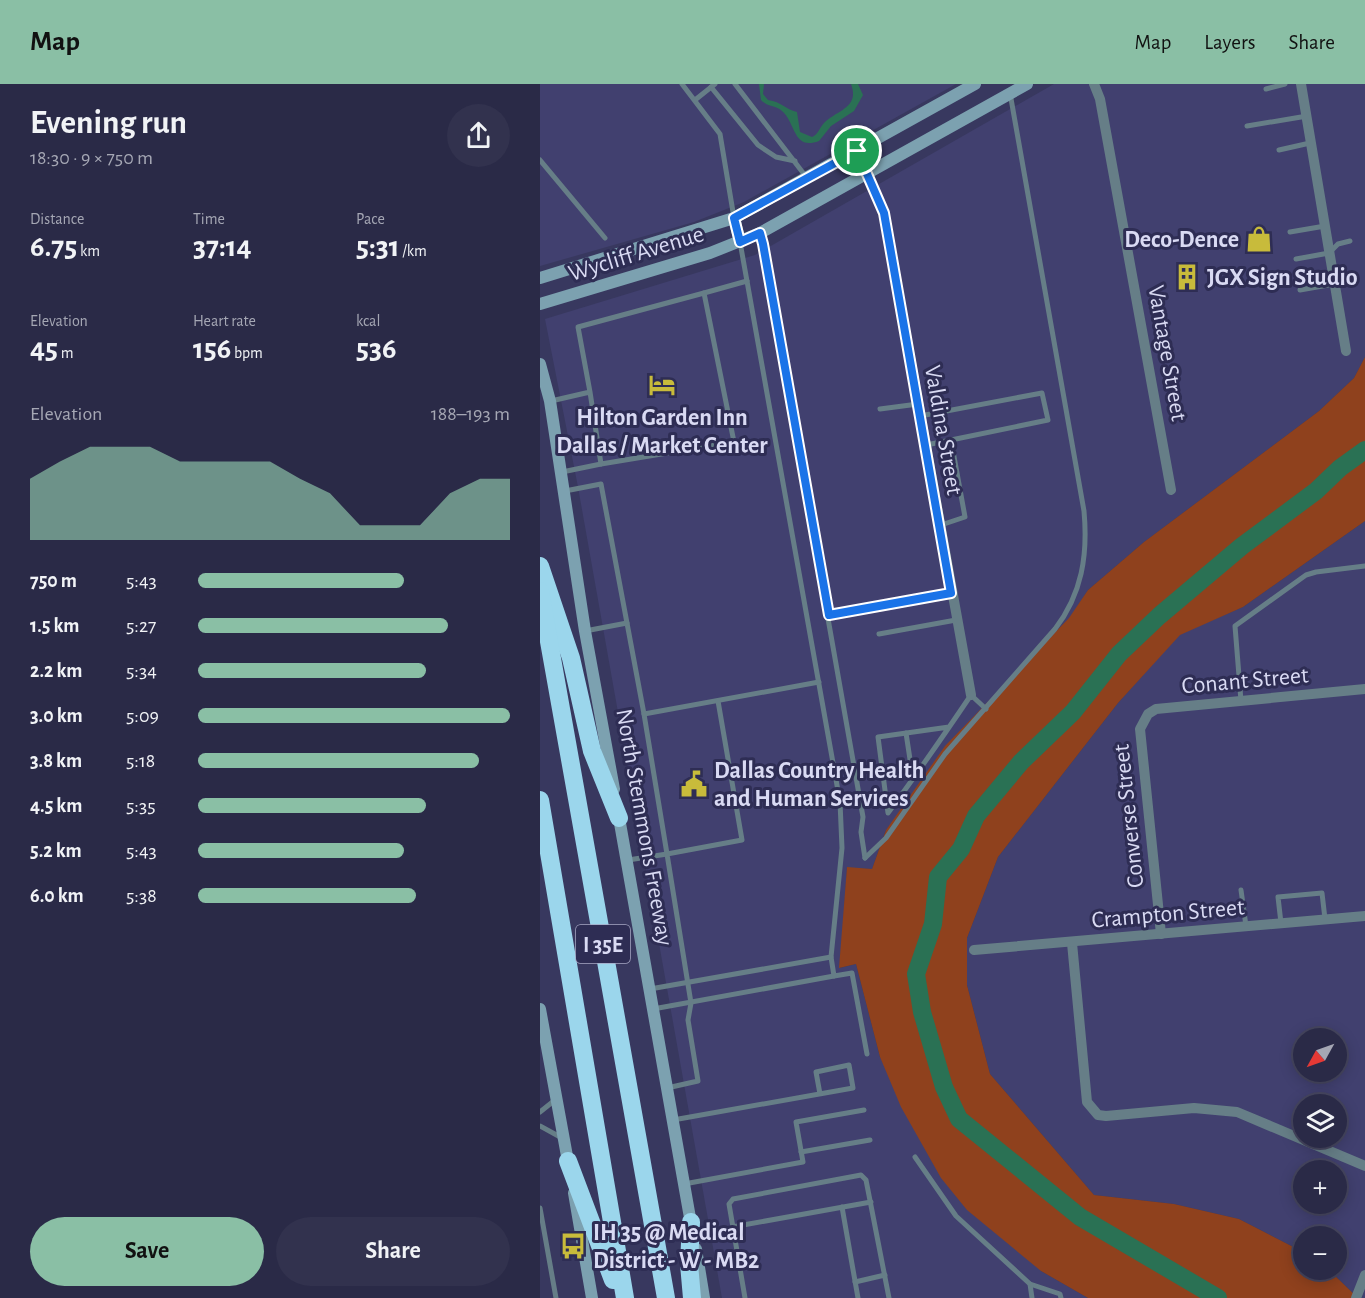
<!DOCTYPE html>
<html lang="en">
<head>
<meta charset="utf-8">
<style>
	:root { --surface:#2a2a47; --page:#32324e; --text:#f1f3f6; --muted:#a5a7b4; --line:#464660; --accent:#8abfa5 }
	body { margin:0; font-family:"Alegreya Sans",sans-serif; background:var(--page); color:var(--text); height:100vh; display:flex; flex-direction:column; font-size:22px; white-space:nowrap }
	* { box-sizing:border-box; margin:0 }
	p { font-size:20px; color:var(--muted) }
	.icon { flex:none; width:33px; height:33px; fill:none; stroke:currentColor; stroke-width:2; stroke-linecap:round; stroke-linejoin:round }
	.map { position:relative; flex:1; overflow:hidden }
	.panel { display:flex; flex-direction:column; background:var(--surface); width:540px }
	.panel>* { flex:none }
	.needle { width:39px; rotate:230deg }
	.controls { position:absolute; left:753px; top:944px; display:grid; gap:12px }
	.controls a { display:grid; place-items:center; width:54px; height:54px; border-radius:50%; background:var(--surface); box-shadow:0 3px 15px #0003,0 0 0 2px var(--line); font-size:30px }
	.pin { position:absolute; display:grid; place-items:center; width:51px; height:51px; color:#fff; margin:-26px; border:3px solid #fff; border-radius:50%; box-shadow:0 2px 6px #0007 }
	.round { display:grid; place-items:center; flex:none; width:63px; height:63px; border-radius:32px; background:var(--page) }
	.headline { display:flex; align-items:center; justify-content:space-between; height:102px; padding:0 30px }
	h1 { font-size:33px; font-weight:700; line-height:45px }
	.metrics { display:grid; grid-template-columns:repeat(3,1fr); gap:9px; height:102px; padding:6px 30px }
	.metrics div { display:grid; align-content:center }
	.metrics b { font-size:30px; font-weight:700 }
	.metrics small { font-size:16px; font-weight:400 }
	.metrics p { font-size:16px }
	.chart { height:168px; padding:12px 30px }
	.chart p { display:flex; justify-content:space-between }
	.chart svg { width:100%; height:108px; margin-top:6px; fill:var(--accent); opacity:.7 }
	.button { display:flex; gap:12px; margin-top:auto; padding:12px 30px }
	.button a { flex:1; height:69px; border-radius:36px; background:var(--accent); color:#111; font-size:24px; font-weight:700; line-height:69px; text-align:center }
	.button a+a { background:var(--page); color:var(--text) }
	ul { padding:0 30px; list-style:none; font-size:20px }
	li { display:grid; grid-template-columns:96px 72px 1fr; align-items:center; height:45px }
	li i { height:15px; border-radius:8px; background:var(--accent) }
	header { display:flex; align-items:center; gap:36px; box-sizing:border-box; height:84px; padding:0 30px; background:var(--accent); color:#111 }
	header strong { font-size:28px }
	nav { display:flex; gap:33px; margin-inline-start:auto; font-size:21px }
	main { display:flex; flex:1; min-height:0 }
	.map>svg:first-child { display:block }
	.built { fill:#41406f; fill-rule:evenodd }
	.green { fill:#8f411d }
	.water { fill:#2a7154 }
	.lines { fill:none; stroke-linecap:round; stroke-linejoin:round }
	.river { stroke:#2a7154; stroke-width:18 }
	.lane { stroke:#667e87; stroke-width:5 }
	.street { stroke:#667e87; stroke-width:10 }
	.secondary { stroke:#7ca1b0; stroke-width:12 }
	.highway { stroke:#9bd6ec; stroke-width:18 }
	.route-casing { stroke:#fff; stroke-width:12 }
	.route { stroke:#1a73e8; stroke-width:8 }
	.labels { text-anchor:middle; stroke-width:6; stroke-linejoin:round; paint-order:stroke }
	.shield { fill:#2e2d54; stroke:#a6a6c3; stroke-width:1.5 }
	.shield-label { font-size:22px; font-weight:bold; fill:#d9daf3 }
	.poi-label { font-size:24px; font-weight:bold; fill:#d9daf3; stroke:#2e2d54; text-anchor:start }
	.street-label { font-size:24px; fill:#d9daf3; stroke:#2e2d54 }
</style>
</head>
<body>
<header>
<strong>Map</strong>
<nav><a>Map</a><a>Layers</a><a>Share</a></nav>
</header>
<main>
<section class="panel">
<div class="headline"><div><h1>Evening run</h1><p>18:30 · 9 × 750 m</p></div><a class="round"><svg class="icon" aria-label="share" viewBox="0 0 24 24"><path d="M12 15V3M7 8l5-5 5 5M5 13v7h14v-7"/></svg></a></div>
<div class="metrics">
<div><p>Distance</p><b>6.75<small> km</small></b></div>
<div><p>Time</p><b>37:14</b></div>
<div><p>Pace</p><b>5:31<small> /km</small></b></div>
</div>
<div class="metrics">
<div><p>Elevation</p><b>45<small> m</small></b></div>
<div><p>Heart rate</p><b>156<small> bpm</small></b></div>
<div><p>kcal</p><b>536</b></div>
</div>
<div class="chart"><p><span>Elevation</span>188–193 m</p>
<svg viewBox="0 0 160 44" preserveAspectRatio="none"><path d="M0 44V19L10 12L20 6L30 6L40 6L50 12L60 12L70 12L80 12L90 19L100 25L110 38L120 38L130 38L140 25L150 19L160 19V44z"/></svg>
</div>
<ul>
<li><b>750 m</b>5:43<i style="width:66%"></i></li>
<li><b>1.5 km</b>5:27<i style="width:80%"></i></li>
<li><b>2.2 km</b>5:34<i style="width:73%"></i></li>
<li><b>3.0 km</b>5:09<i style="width:100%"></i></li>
<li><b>3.8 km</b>5:18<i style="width:90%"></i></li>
<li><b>4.5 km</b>5:35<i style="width:73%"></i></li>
<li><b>5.2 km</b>5:43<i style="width:66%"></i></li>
<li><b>6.0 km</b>5:38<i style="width:70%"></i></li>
</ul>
<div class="button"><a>Save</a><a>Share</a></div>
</section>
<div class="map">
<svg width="825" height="1214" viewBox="0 0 825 1214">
	<rect width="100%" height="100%" fill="#38385f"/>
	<g class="built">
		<polygon points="0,0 416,0 204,118 154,138 0,182"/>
		<polygon points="514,0 825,0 825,273 814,294 779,327 604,458 548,506 530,534 346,746 332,785 307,784 300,884 316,880 340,973 501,1187 548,1214 182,1214 38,403 5,235 215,171"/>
		<path d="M825,437V1214H818L788,1185H796V1152H764L763,1168L699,1135L634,1120L554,1111L450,990L427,901V854L458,773L578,619L640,550L703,523ZM764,954H796V987H764ZM764,1020H796V1053H764ZM764,1086H796V1119H764Z"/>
	</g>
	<polygon class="green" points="825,273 825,437 703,523 640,551 578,619 458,773 427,854 427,901 450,990 554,1111 634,1120 699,1135 763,1168 764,1185 788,1185 818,1214 548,1214 501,1187 427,1126 401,1094 361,1023 340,973 316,880 299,884 307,783 332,785 346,746 405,662 529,534 548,506 604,458 779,327 814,294"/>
	<path class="water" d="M219,0H224L223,10L228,16C242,18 245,25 257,28L260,48L272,53C279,50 279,44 284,39C297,26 320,24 311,0H318L323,11L314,27L291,42L279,57C253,67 256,39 242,27C235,21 227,23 221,16Z"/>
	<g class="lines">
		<polyline class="river" points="678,1214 540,1133 419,1035 404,1003 382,928 376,890 393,840 398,793 421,765 436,732 481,678 533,628 579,570 619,532 702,462 776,407 800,384 825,366"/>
		<g class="lane">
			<polyline points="142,0 180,50 194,134"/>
			<polyline points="195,0 267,94"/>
			<polyline points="171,3 218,61 236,73 255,77"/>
			<polyline points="726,5 745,0"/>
			<polyline points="155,16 175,0"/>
			<polyline points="707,42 767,32"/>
			<polyline points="739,66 770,59"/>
			<polyline points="0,76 65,154"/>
			<polyline points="750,148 785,142"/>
			<polyline points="220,149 323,733 321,748 325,774"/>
			<polyline points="200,158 300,718 302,764 291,873 294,892 312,889 327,970"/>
			<polyline points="756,175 789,169 798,160 810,157"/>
			<polyline points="760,206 794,200"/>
			<polyline points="164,209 207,197"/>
			<polyline points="11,317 50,308 38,243 164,209 194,358 61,380 50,308"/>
			<polyline points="340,325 378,320"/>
			<polyline points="380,332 502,309 508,336 411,356 425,433 401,441"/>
			<polyline points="386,361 411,356"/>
			<polyline points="22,388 61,380"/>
			<polyline points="25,407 61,400 104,630 127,770 88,776"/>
			<polyline points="289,531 411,509"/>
			<polyline points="45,547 87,539"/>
			<polyline points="339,550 416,536"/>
			<polyline points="701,617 695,542 766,491 776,488 825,482"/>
			<polyline points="104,630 279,598"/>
			<path d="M409,643L338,653L348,729C377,690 404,651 431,611L446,625"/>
			<polyline points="366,649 373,695"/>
			<path d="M325,774L346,754L405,670L515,545C542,510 548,471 544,427L470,9"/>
			<polyline points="701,806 706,842"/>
			<polyline points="741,839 738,813 782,809 785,835"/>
			<polyline points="110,905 291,873"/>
			<polyline points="113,925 294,892"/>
			<polyline points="127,1004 158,997 148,936 151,919 127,770 202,756 178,617"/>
			<polyline points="0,1028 15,1016"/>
			<polyline points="133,1036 313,1004 309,981 276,988 280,1010"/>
			<polyline points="0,1042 22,1054"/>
			<polyline points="261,1068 330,1056"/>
			<polyline points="375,1073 416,1132 490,1200 492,1214"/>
			<polyline points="144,1100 263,1078 256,1038 324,1026"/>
			<polyline points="302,1123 318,1214"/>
			<polyline points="0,1124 16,1214"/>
			<polyline points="192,1143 331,1118"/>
			<polyline points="315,1198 345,1191"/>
			<polyline points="490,1200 520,1210 521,1214"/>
			<polyline points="205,1214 189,1120 193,1115 321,1091 326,1096 349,1214"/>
		</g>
		<g class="street">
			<polyline points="554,0 560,15 631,406"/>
			<polyline points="761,0 806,267"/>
			<polyline points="327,90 344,129 431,611"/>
			<polyline points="621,850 600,645 608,630 616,625 825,605"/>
			<polyline points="532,859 547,1018 558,1031 566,1032 654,1024 697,1028 825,1082"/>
			<polyline points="434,866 825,832"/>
			<polyline points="816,1214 825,1191"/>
		</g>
		<g class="secondary">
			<polyline points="317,67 327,90"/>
			<polyline points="194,134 200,158"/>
			<polyline points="0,194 194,134 435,0"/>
			<polyline points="0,220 170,169 220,149 487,0"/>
			<polyline points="0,280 10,317 45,547 74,705"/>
			<polyline points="78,728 152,1145"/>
			<polyline points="0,925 29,1083"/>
			<polyline points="34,1109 52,1214"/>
			<polyline points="156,1165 164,1214"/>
		</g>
		<g class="highway">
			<polyline points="0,482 31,574 52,667 79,734"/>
			<polyline points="0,507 126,1214"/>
			<polyline points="0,716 85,1214"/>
			<polyline points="28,1077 73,1196"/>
			<polyline points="151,1138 149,1180 152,1214"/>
		</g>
	</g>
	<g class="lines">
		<g class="route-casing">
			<polygon id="route" points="317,67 344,129 411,509 289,531 223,160 220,149 200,158 194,134"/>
		</g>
		<use href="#route" class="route"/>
	</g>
	<defs>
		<g id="shop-bare" transform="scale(2.07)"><path d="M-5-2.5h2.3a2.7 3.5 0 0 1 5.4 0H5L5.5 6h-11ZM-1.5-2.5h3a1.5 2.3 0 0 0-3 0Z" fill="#c8bb3b" stroke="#2e2d54" stroke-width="2.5" paint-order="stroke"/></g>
		<g id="building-bare" transform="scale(2.07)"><path d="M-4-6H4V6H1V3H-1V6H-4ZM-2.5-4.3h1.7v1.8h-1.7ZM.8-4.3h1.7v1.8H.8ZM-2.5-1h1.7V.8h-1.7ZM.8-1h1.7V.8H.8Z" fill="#c8bb3b" stroke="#2e2d54" stroke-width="2.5" paint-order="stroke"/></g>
		<g id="hotel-bare" transform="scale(2.07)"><path d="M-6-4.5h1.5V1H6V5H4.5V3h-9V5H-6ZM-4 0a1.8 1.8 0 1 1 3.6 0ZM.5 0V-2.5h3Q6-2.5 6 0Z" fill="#c8bb3b" stroke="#2e2d54" stroke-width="2.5" paint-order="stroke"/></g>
		<g id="civic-bare" transform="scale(2.07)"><path d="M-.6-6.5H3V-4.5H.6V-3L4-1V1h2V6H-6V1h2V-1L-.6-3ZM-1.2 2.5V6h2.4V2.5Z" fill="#c8bb3b" stroke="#2e2d54" stroke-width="2.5" paint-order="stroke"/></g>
		<g id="bus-bare" transform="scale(2.07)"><path d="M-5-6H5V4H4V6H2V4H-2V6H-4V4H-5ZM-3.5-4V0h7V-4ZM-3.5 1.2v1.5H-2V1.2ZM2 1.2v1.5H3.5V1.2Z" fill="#c8bb3b" stroke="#2e2d54" stroke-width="2.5" paint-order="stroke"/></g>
	</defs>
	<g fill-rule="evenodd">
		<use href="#shop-bare" x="719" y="155"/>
		<use href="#building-bare" x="647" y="193"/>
		<use href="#hotel-bare" x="122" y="301"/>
		<use href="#civic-bare" x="154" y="700"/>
		<use href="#bus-bare" x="33" y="1162"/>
	</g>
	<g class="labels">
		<rect class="shield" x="36" y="841" width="54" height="38" rx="4.5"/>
		<g class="shield-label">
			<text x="63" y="868">I 35E</text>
		</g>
		<g class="poi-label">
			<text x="699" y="163" text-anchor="end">Deco-Dence</text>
			<text x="667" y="201">JGX Sign Studio</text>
			<text x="122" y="341" text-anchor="middle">Hilton Garden Inn<tspan x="122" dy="28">Dallas / Market Center</tspan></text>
			<text x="174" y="694">Dallas Country Health<tspan x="174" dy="28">and Human Services</tspan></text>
			<text x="53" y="1156">IH 35 @ Medical<tspan x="53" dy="28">District - W - MB2</tspan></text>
		</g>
		<g class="street-label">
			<text transform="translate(96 169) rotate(-17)" y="8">Wycliff Avenue</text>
			<text transform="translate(628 269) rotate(80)" y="8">Vantage Street</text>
			<text transform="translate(404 346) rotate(80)" y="8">Valdina Street</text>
			<text transform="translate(705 596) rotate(-5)" y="8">Conant Street</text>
			<text transform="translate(588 732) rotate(-96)" y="8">Converse Street</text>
			<text transform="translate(105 743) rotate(80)" y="8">North Stemmons Freeway</text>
			<text transform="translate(628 829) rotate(-5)" y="8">Crampton Street</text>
		</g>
	</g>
</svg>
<div class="controls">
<a><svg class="needle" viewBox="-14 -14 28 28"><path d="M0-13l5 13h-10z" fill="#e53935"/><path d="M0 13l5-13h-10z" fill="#a5a7b4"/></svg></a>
<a><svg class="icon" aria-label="layers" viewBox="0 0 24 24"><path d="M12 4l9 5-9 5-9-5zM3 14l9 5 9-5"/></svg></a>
<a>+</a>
<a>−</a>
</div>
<div class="pin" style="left:317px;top:67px;background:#1e9e55"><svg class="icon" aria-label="arrive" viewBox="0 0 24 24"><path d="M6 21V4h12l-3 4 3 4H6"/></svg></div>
</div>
</main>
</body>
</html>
